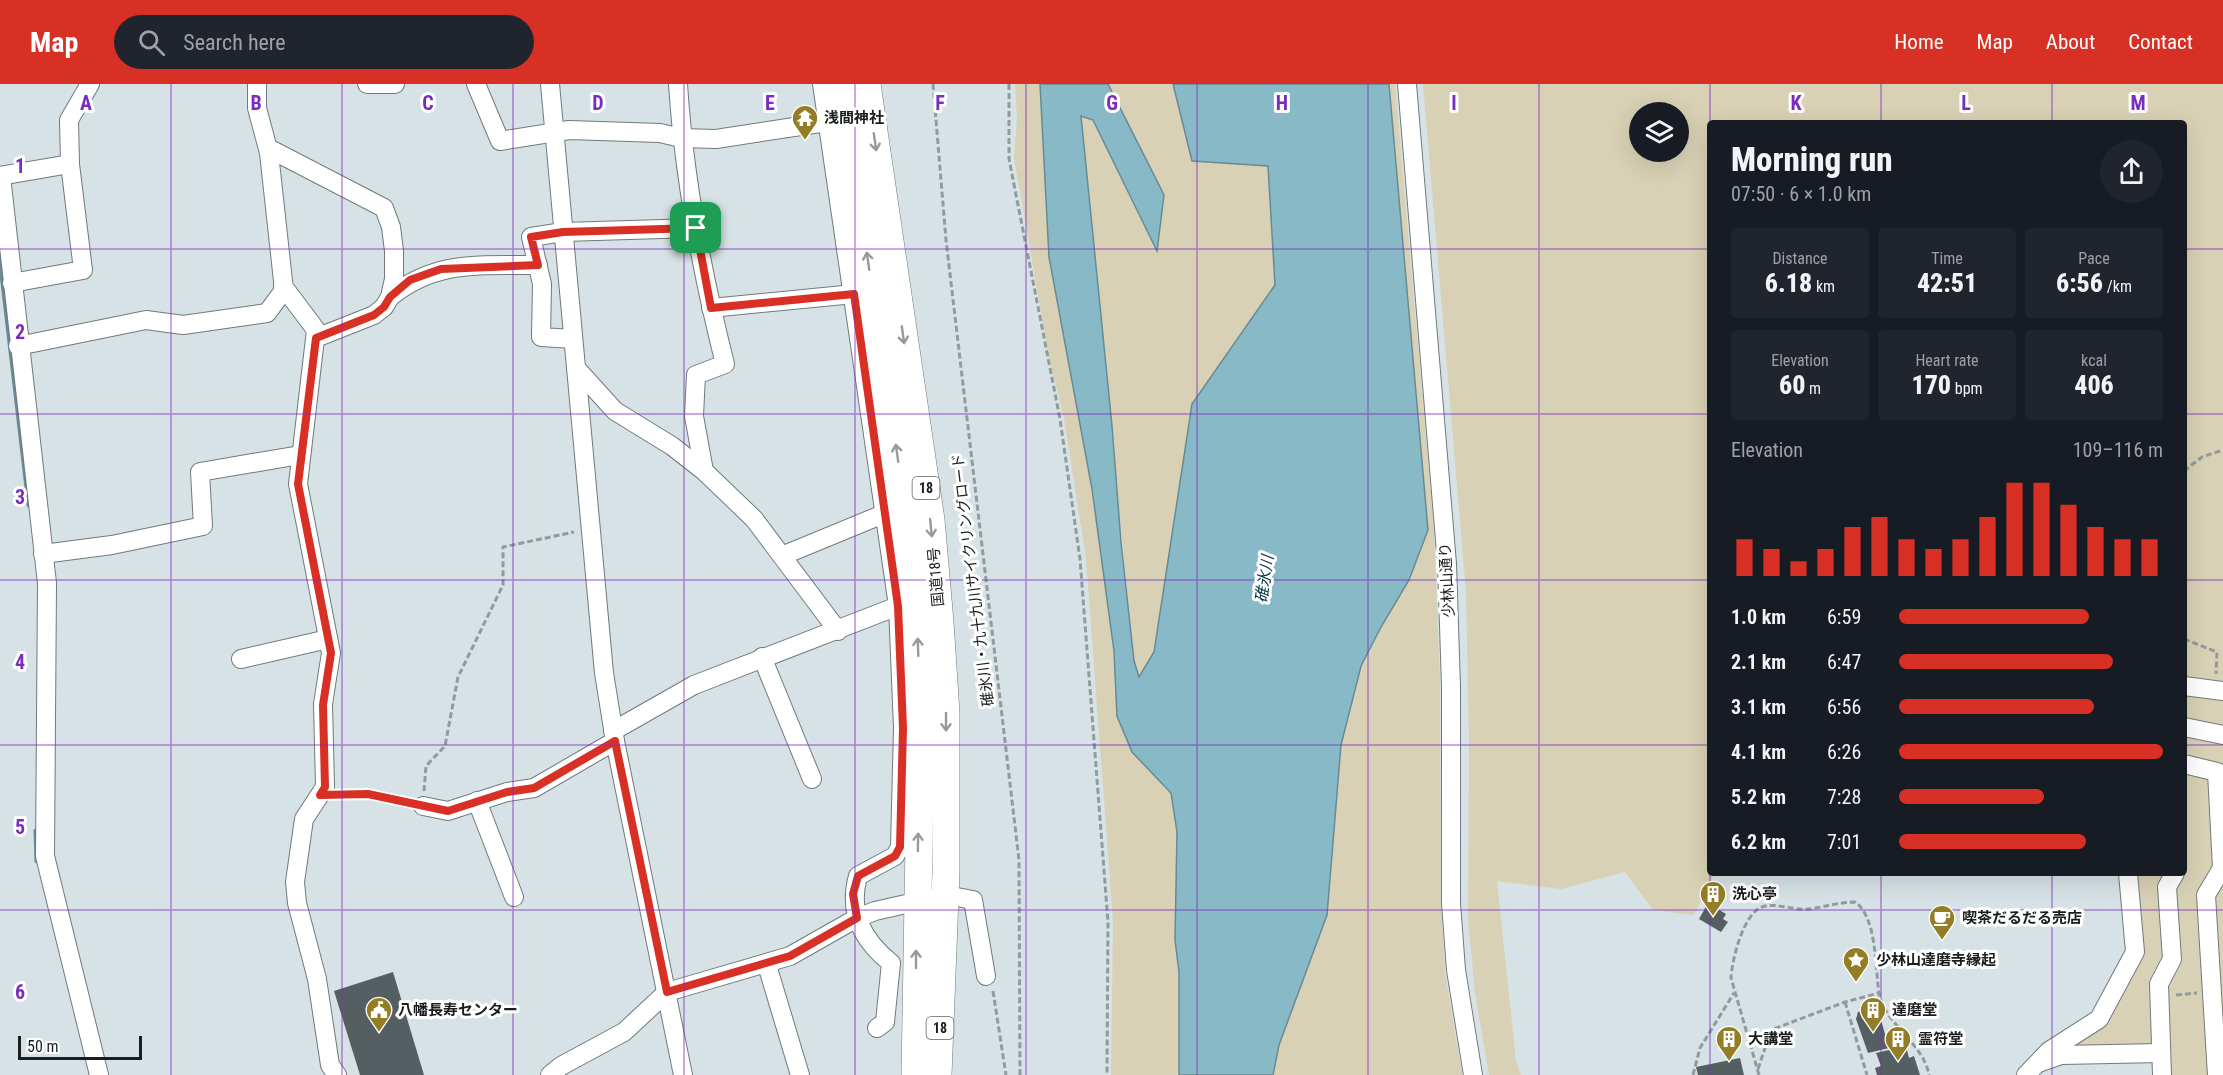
<!DOCTYPE html>
<html lang="en">
<head>
<meta charset="utf-8">
<style>
	:root { --surface:#171b24; --page:#20242c; --text:#f1f3f6; --muted:#9ea1a6; --accent:#d93025 }
	body { margin:0; font-family:"Roboto Condensed","Noto Sans JP",sans-serif; background:var(--page); color:var(--text); height:100vh; display:flex; flex-direction:column; font-size:22px; white-space:nowrap }
	* { box-sizing:border-box; margin:0 }
	p { font-size:20px; color:var(--muted) }
	.icon { flex:none; width:33px; height:33px; fill:none; stroke:currentColor; stroke-width:2; stroke-linecap:round; stroke-linejoin:round }
	.map { position:relative; flex:1; overflow:hidden }
	.details { position:absolute; left:1707px; top:36px; width:480px; height:756px; display:flex; flex-direction:column; background:var(--surface); border-radius:6px; box-shadow:0 6px 24px #0002 }
	.details>* { flex:none }
	.controls { position:absolute; left:1629px; top:18px; display:grid; gap:12px }
	.controls a { display:grid; place-items:center; width:60px; height:60px; border-radius:50%; background:var(--surface); box-shadow:0 6px 24px #0002; font-size:30px }
	.scale { position:absolute; left:18px; bottom:15px; width:124px; box-sizing:border-box; padding-left:6px; border:3px solid #191d1e; border-top:0; font-size:16px; line-height:21px; white-space:nowrap; color:#191d1e; -webkit-text-stroke:4px #fff; paint-order:stroke }
	.pin { position:absolute; display:grid; place-items:center; width:51px; height:51px; color:#fff; margin:-26px; border-radius:12px; box-shadow:0 3px 9px #0006 }
	.round { display:grid; place-items:center; flex:none; width:63px; height:63px; border-radius:32px; background:var(--page) }
	.head { display:flex; align-items:center; justify-content:space-between; height:102px; padding:0 24px }
	h1 { font-size:33px; font-weight:800; line-height:45px }
	.stats { display:grid; grid-template-columns:repeat(3,1fr); gap:9px; height:102px; padding:6px 24px }
	.stats div { display:grid; align-content:center; border-radius:6px; background:var(--page); text-align:center }
	.stats b { font-size:26px; font-weight:800 }
	.stats small { font-size:16px; font-weight:400 }
	.stats p { font-size:16px }
	.chart { height:168px; padding:12px 24px }
	.chart p { display:flex; justify-content:space-between }
	.chart svg { width:100%; height:108px; margin-top:6px; stroke:var(--accent); stroke-width:6 }
	ul { padding:0 24px; list-style:none; font-size:20px }
	li { display:grid; grid-template-columns:96px 72px 1fr; align-items:center; height:45px }
	li i { height:15px; border-radius:8px; background:var(--accent) }
	header { display:flex; align-items:center; gap:36px; box-sizing:border-box; height:84px; padding:0 30px; background:var(--accent); color:#fff }
	header strong { font-size:28px }
	nav { display:flex; gap:33px; margin-inline-start:auto; font-size:21px }
	.search { width:420px; height:54px; background:var(--page); display:flex; align-items:center; gap:15px; box-sizing:border-box; padding:0 21px; border-radius:33px; color:var(--muted); font-size:22px }
	.map>svg:first-child { display:block }
	.green { fill:#d9d1b5; fill-rule:evenodd }
	.water { fill:#88b9c7; stroke:#678a94; stroke-width:1.5 }
	.lines { fill:none; stroke-linecap:round; stroke-linejoin:round }
	.stream { stroke:#678a94; stroke-width:5 }
	.building { fill:#555f62 }
	.minor-casing { stroke:#707a7d; stroke-width:20 }
	.highway-casing { stroke:#707a7d; stroke-width:28 }
	.path { stroke:#919a9c; stroke-width:3; stroke-dasharray:6 3; stroke-linecap:butt }
	.minor { stroke:#fff; stroke-width:18 }
	.highway { stroke:#fff; stroke-width:27 }
	.oneway { stroke:#98999a }
	.route-casing { stroke:#fff; stroke-width:12 }
	.route { stroke:#d93025; stroke-width:8 }
	.grid { fill:none; stroke:#7b2cbf; stroke-width:1.5; stroke-opacity:0.55 }
	.labels { text-anchor:middle; stroke-width:6; stroke-linejoin:round; paint-order:stroke }
	.shield { fill:#fff; stroke:#5e6162; stroke-width:1.5 }
	.shield-label { font-size:14px; font-weight:bold; fill:#191d1e }
	.poi-label { font-size:15px; font-weight:bold; fill:#191d1e; stroke:#fff; text-anchor:start }
	.street-label { font-size:15px; fill:#191d1e; stroke:#fff }
	.water-label { font-size:16px; font-style:italic; fill:#053540; stroke:#fff }
	.grid-label { font-size:20px; text-anchor:middle; font-weight:bold; fill:#7b2cbf; stroke:#fff; stroke-width:6; stroke-linejoin:round; paint-order:stroke }
</style>
</head>
<body>
<header>
<strong>Map</strong>
<div class="search"><svg class="icon" aria-label="search" viewBox="0 0 24 24"><circle cx="10" cy="10" r="6"/><path d="M15 15l6 6"/></svg>Search here</div>
<nav><a>Home</a><a>Map</a><a>About</a><a>Contact</a></nav>
</header>
<div class="map">
<svg width="2223" height="991" viewBox="0 0 2223 991">
	<rect width="100%" height="100%" fill="#d6e2e5"/>
	<g class="green">
		<polygon points="1015,0 1040,0 1049,173 1092,405 1114,567 1117,632 1132,668 1171,709 1177,748 1175,856 1179,888 1179,991 1111,991 1113,838 1086,474 1064,334 1049,274 1014,74 1017,35"/>
		<polygon points="1108,0 1173,0 1192,77 1268,82 1270,91 1275,201 1192,320 1154,568 1139,593 1134,577 1081,32 1093,35 1157,166 1164,111"/>
		<polygon points="1389,0 1395,0 1434,445 1440,598 1441,819 1445,888 1462,991 1273,991 1279,961 1327,831 1341,661 1361,582 1381,543 1409,496 1428,446"/>
		<path d="M1423,0H2223V991H2168L2167,962L2060,965L2102,938L2141,869L2132,789H2184V39H1710V789H1715L1694,831L1653,826L1625,788L1561,805L1497,797L1516,977L1521,991H1489L1475,909L1468,834L1469,660L1466,508ZM1640,28H1678V68H1640Z"/>
	</g>
	<polygon class="water" points="1040,0 1108,0 1164,111 1157,167 1093,36 1081,32 1112,342 1121,458 1134,577 1139,593 1154,568 1192,320 1275,201 1268,82 1192,77 1173,0 1389,0 1428,446 1409,496 1381,543 1361,582 1341,661 1327,831 1279,961 1273,991 1179,991 1179,888 1175,856 1177,748 1171,709 1132,668 1117,632 1114,567 1092,405 1049,173"/>
	<g class="lines">
		<g class="stream">
			<polyline points="0,173 29,421"/>
			<polyline points="36,747 37,777"/>
		</g>
	</g>
	<g class="building">
		<polygon points="1708,819 1726,830 1723,835 1728,838 1721,848 1699,835"/>
		<polygon points="393,888 424,991 360,991 334,907"/>
		<polygon points="1877,922 1889,964 1868,969 1856,935 1858,928"/>
		<polygon points="1906,962 1909,974 1914,972 1920,991 1877,991 1875,984 1881,982 1876,969"/>
		<polygon points="1740,974 1744,991 1698,991 1696,983"/>
	</g>
	<g class="lines">
		<g class="minor-casing">
			<g id="minor">
				<polyline points="367,0 395,0"/>
				<polyline points="476,0 500,57 569,46 660,49 681,54 716,55 827,38"/>
				<polyline points="550,0 604,589 615,657 683,991"/>
				<path d="M678,0C684,94 702,189 725,280L696,291L694,332L704,387"/>
				<path d="M822,0L898,522L903,644L900,763L895,772L858,792C848,828 862,856 891,879L885,938L877,944"/>
				<polyline points="1407,0 1447,480 1451,603 1451,819 1456,886 1473,991"/>
				<polyline points="268,64 384,124 391,143 394,167 394,195 390,213 384,223 374,231 316,254"/>
				<polyline points="0,92 70,80"/>
				<polyline points="1,92 47,499 45,772 99,991"/>
				<polyline points="12,199 83,186 70,80 69,36 90,0"/>
				<polyline points="283,202 316,246 298,400 331,569 323,620 325,703 304,735 295,798 297,819 317,895 330,981 337,991"/>
				<path d="M390,213C437,175 481,182 538,181"/>
				<polyline points="711,224 854,210"/>
				<polyline points="573,255 541,253 542,200 531,153 563,148 696,144"/>
				<polyline points="18,262 146,236 183,241 267,229 284,206 269,69 257,24 257,0"/>
				<polyline points="576,284 615,327 672,362 704,387 754,435 838,547"/>
				<polyline points="43,470 112,461 203,442 200,388 300,371"/>
				<polyline points="784,471 886,429"/>
				<polyline points="762,573 812,695"/>
				<polyline points="241,575 328,555"/>
				<polyline points="2184,602 2223,607"/>
				<polyline points="2184,643 2223,651"/>
				<polyline points="613,647 694,601 898,522"/>
				<polyline points="2184,680 2217,688 2222,784 2206,811 2217,991"/>
				<polyline points="477,717 514,813"/>
				<polyline points="423,722 448,727 507,708 534,704 615,657"/>
				<polyline points="767,881 800,991"/>
				<polyline points="2041,978 2061,971 2161,969"/>
				<polyline points="550,991 561,982 624,948 667,908 790,872 857,834 875,827 946,811 973,816 986,892"/>
				<polyline points="2026,991 2049,967 2099,935 2135,868 2128,789"/>
				<polyline points="2162,991 2159,900 2172,875 2167,803 2175,789"/>
			</g>
		</g>
		<g class="highway-casing">
			<g id="highway">
				<polyline points="844,0 908,441 917,545 921,642 915,991"/>
				<polyline points="867,0 931,436 940,538 946,629 946,788 938,991"/>
			</g>
		</g>
		<g class="path">
			<polyline points="933,0 946,156 1019,776 1020,991"/>
			<polyline points="1009,0 1009,75 1060,335 1080,475 1108,838 1107,991"/>
			<polyline points="2184,387 2202,373 2223,366"/>
			<polyline points="2184,555 2217,568 2216,590"/>
			<polyline points="424,707 426,682 445,662 458,593 503,501 503,463 574,448"/>
			<polyline points="341,710 368,710 408,719"/>
			<polyline points="993,907 1006,991"/>
			<polyline points="2176,911 2197,909"/>
			<polyline points="1845,918 1867,991"/>
			<path d="M1758,985L1771,946L1845,918L1879,909C1885,941 1923,958 1929,991"/>
			<polyline points="1693,991 1700,964 1734,909"/>
			<path d="M1759,991L1731,894C1732,876 1743,830 1762,823C1776,818 1794,827 1809,825C1825,823 1839,818 1855,818C1877,833 1875,883 1879,909"/>
		</g>
		<use href="#minor" class="minor"/>
		<use href="#highway" class="highway"/>
	</g>
	<defs><path id="oneway-shaft" d="M-6 0H5M1.5-3L5.5 0L1.5 3" fill="none" stroke-width="1.6" stroke-linecap="round" stroke-linejoin="round" transform="scale(1.5)"/></defs>
	<g class="oneway">
		<use href="#oneway-shaft" transform="translate(875 58) rotate(82)"/>
		<use href="#oneway-shaft" transform="translate(868 177) rotate(-98)"/>
		<use href="#oneway-shaft" transform="translate(903 251) rotate(82)"/>
		<use href="#oneway-shaft" transform="translate(897 369) rotate(-98)"/>
		<use href="#oneway-shaft" transform="translate(931 444) rotate(84)"/>
		<use href="#oneway-shaft" transform="translate(918 563) rotate(-92)"/>
		<use href="#oneway-shaft" transform="translate(946 638) rotate(90)"/>
		<use href="#oneway-shaft" transform="translate(918 758) rotate(-89)"/>
		<use href="#oneway-shaft" transform="translate(916 875) rotate(-90)"/>
	</g>
	<g class="lines">
		<g class="route-casing">
			<polygon id="route" points="696,144 711,224 854,210 898,522 903,644 900,763 895,772 858,792 853,810 857,834 790,872 667,908 615,657 534,704 507,708 448,727 368,710 320,711 325,703 323,621 331,569 298,400 316,254 374,231 384,223 390,213 410,196 441,185 538,181 531,153 563,148"/>
		</g>
		<use href="#route" class="route"/>
	</g>
	<path class="grid" d="M171,0V991M342,0V991M513,0V991M684,0V991M855,0V991M1026,0V991M1197,0V991M1368,0V991M1539,0V991M1710,0V39M1881,0V39M2052,0V39M1710,39V789M0,165H1710M2184,165H2223M0,330H1710M2184,330H2223M0,496H1710M2184,496H2223M0,661H1710M2184,661H2223M1710,789V991M1881,789V991M2052,789V991M0,826H2223"/>
	<defs>
		<g id="temple-pin" transform="scale(1.35)"><path d="M0 17L-7.5 6A9.5 9.5 0 1 1 7.5 6Z" fill="#947e25" stroke="#fff"/><path d="M0-6L5-2H3V0L6.5 2.5H4V6H1.5V3h-3V6H-4V2.5H-6.5L-3 0V-2H-5Z" fill="#fff"/></g>
		<g id="building-pin" transform="scale(1.35)"><path d="M0 17L-7.5 6A9.5 9.5 0 1 1 7.5 6Z" fill="#947e25" stroke="#fff"/><path d="M-4-6H4V6H1V3H-1V6H-4ZM-2.5-4.3h1.7v1.8h-1.7ZM.8-4.3h1.7v1.8H.8ZM-2.5-1h1.7V.8h-1.7ZM.8-1h1.7V.8H.8Z" fill="#fff"/></g>
		<g id="cafe-pin" transform="scale(1.35)"><path d="M0 17L-7.5 6A9.5 9.5 0 1 1 7.5 6Z" fill="#947e25" stroke="#fff"/><path d="M-5.5-4.5H6V0H3Q3 3.5 0 3.5H-2.5Q-5.5 3.5-5.5 0ZM3-3.2v2h1.7v-2ZM-6 4.5H4V6H-6Z" fill="#fff"/></g>
		<g id="sight-pin" transform="scale(1.35)"><path d="M0 17L-7.5 6A9.5 9.5 0 1 1 7.5 6Z" fill="#947e25" stroke="#fff"/><path d="M0-6L1.8-2.2L6-1.7L2.9 1.2L3.7 5.4L0 3.3L-3.7 5.4L-2.9 1.2L-6-1.7L-1.8-2.2Z" fill="#fff"/></g>
		<g id="civic-pin" transform="scale(1.35)"><path d="M0 17L-7.5 6A9.5 9.5 0 1 1 7.5 6Z" fill="#947e25" stroke="#fff"/><path d="M-.6-6.5H3V-4.5H.6V-3L4-1V1h2V6H-6V1h2V-1L-.6-3ZM-1.2 2.5V6h2.4V2.5Z" fill="#fff"/></g>
	</defs>
	<g fill-rule="evenodd">
		<use href="#temple-pin" x="805" y="34"/>
		<use href="#building-pin" x="1713" y="810"/>
		<use href="#cafe-pin" x="1942" y="834"/>
		<use href="#sight-pin" x="1856" y="876"/>
		<use href="#civic-pin" x="379" y="926"/>
		<use href="#building-pin" x="1873" y="926"/>
		<use href="#building-pin" x="1729" y="955"/>
		<use href="#building-pin" x="1898" y="955"/>
	</g>
	<g class="labels">
		<g class="shield">
			<rect x="912.5" y="393" width="27" height="22" rx="4.5"/>
			<rect x="926.5" y="933" width="27" height="22" rx="4.5"/>
		</g>
		<g class="shield-label">
			<text x="926" y="409">18</text>
			<text x="940" y="949">18</text>
		</g>
		<g class="poi-label">
			<text x="824" y="39">浅間神社</text>
			<text x="1732" y="815">洗心亭</text>
			<text x="1962" y="839">喫茶だるだる売店</text>
			<text x="1876" y="881">少林山達磨寺縁起</text>
			<text x="398" y="931">八幡長寿センター</text>
			<text x="1892" y="931">達磨堂</text>
			<text x="1748" y="960">大講堂</text>
			<text x="1918" y="960">霊符堂</text>
		</g>
		<g class="street-label">
			<text transform="translate(936 493) rotate(-95)" y="5">国道18号</text>
			<text transform="translate(973 496) rotate(-97)" y="5">碓氷川・九十九川サイクリングロード</text>
			<text transform="translate(1447 496) rotate(-93)" y="5">少林山通り</text>
		</g>
		<g class="water-label">
			<text transform="translate(1264 495) rotate(-82)" y="6">碓氷川</text>
		</g>
	</g>
	<g class="grid-label">
		<text x="86" y="26">A</text>
		<text x="256" y="26">B</text>
		<text x="428" y="26">C</text>
		<text x="598" y="26">D</text>
		<text x="770" y="26">E</text>
		<text x="940" y="26">F</text>
		<text x="1112" y="26">G</text>
		<text x="1282" y="26">H</text>
		<text x="1454" y="26">I</text>
		<text x="1796" y="26">K</text>
		<text x="1966" y="26">L</text>
		<text x="2138" y="26">M</text>
		<text x="20" y="89">1</text>
		<text x="20" y="255">2</text>
		<text x="20" y="420">3</text>
		<text x="20" y="585">4</text>
		<text x="20" y="750">5</text>
		<text x="20" y="915">6</text>
	</g>
</svg>
<div class="controls">
<a><svg class="icon" aria-label="layers" viewBox="0 0 24 24"><path d="M12 4l9 5-9 5-9-5zM3 14l9 5 9-5"/></svg></a>
</div>
<div class="scale">50 m</div>
<div class="pin" style="left:696px;top:144px;background:#1e9e55"><svg class="icon" aria-label="arrive" viewBox="0 0 24 24"><path d="M6 21V4h12l-3 4 3 4H6"/></svg></div>
<section class="details">
<div class="head"><div><h1>Morning run</h1><p>07:50 · 6 × 1.0 km</p></div><a class="round"><svg class="icon" aria-label="share" viewBox="0 0 24 24"><path d="M12 15V3M7 8l5-5 5 5M5 13v7h14v-7"/></svg></a></div>
<div class="stats">
<div><p>Distance</p><b>6.18<small> km</small></b></div>
<div><p>Time</p><b>42:51</b></div>
<div><p>Pace</p><b>6:56<small> /km</small></b></div>
</div>
<div class="stats">
<div><p>Elevation</p><b>60<small> m</small></b></div>
<div><p>Heart rate</p><b>170<small> bpm</small></b></div>
<div><p>kcal</p><b>406</b></div>
</div>
<div class="chart"><p><span>Elevation</span>109–116 m</p>
<svg viewBox="0 0 160 44" preserveAspectRatio="none"><path d="M5 44V29M15 44V33M25 44V38M35 44V33M45 44V24M55 44V20M65 44V29M75 44V33M85 44V29M95 44V20M105 44V6M115 44V6M125 44V15M135 44V24M145 44V29M155 44V29"/></svg>
</div>
<ul>
<li><b>1.0 km</b>6:59<i style="width:72%"></i></li>
<li><b>2.1 km</b>6:47<i style="width:81%"></i></li>
<li><b>3.1 km</b>6:56<i style="width:74%"></i></li>
<li><b>4.1 km</b>6:26<i style="width:100%"></i></li>
<li><b>5.2 km</b>7:28<i style="width:55%"></i></li>
<li><b>6.2 km</b>7:01<i style="width:71%"></i></li>
</ul>
</section>
</div>
</body>
</html>
